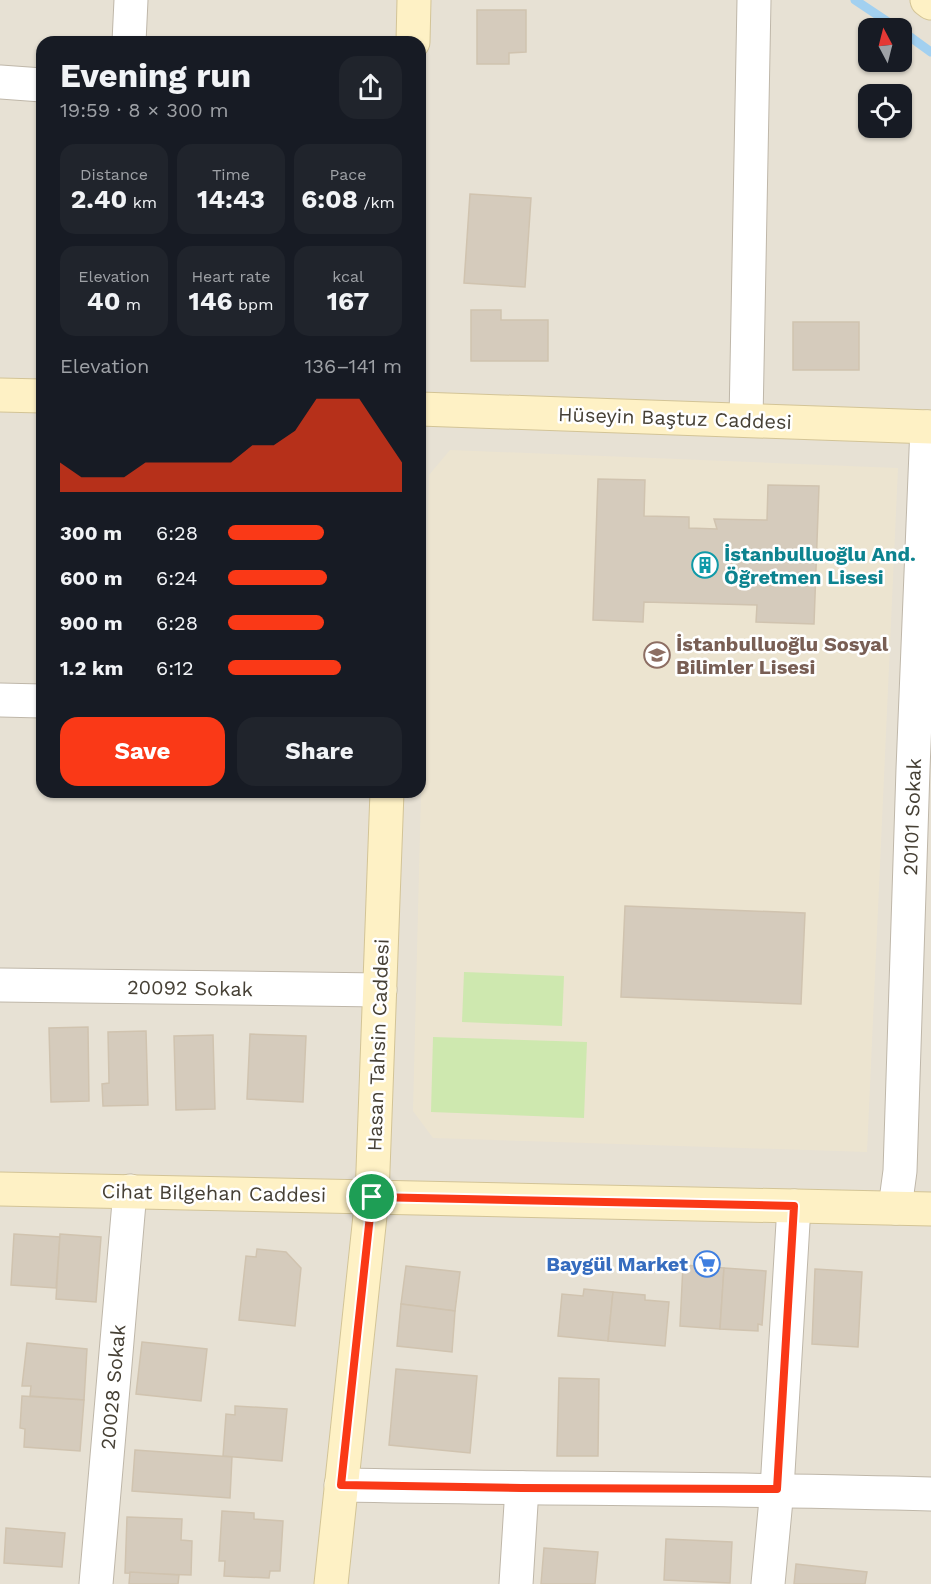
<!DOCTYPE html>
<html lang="en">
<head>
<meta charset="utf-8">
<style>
	:root { --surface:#171b24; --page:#20242c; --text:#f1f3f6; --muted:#9ea1a6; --accent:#fa3917 }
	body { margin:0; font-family:"Work Sans",sans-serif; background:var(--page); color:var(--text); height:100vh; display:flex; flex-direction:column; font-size:22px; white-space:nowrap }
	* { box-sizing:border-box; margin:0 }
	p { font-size:20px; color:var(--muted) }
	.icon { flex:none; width:33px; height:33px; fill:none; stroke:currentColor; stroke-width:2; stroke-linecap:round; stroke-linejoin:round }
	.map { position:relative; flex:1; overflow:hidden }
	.details { position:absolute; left:36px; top:36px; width:390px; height:762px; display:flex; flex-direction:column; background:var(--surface); border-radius:18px; box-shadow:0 2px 4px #0004 }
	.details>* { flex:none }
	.needle { width:39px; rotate:353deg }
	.fabs { position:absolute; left:858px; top:18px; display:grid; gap:12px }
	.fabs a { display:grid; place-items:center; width:54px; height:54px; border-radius:12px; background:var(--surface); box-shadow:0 2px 4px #0004; font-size:30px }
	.pin { position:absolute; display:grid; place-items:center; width:51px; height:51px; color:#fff; margin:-26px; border:3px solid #fff; border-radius:50%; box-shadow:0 2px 6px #0007 }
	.round { display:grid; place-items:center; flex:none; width:63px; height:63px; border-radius:18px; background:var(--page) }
	.summary { display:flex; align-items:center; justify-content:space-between; height:102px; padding:0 24px }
	h1 { font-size:33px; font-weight:700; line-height:45px }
	.metrics { display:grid; grid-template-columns:repeat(3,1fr); gap:9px; height:102px; padding:6px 24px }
	.metrics div { display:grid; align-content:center; border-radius:15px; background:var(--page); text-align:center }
	.metrics b { font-size:26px; font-weight:700 }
	.metrics small { font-size:16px; font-weight:400 }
	.metrics p { font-size:16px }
	.chart { height:168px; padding:12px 24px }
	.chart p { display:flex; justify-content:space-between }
	.chart svg { width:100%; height:108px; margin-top:6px; fill:var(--accent); opacity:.7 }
	.cta { display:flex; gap:12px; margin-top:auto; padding:12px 24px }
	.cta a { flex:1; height:69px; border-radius:18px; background:var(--accent); color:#fff; font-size:24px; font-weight:700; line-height:69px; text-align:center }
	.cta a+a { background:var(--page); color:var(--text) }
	ul { padding:0 24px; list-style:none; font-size:20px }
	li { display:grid; grid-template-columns:96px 72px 1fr; align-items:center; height:45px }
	li i { height:15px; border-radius:8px; background:var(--accent) }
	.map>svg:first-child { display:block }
	.residential { fill:#e7e1d4; fill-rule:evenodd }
	.education { fill:#ece4d0 }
	.green { fill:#cee8af }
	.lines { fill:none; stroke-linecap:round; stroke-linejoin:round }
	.stream { stroke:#a2d0f0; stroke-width:9 }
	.building { fill:#d5cbbc; stroke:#d0c3af; stroke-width:1.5 }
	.minor-casing { stroke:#bfb7a9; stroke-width:35 }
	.secondary-casing { stroke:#d3c496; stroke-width:35 }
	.minor { stroke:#fff; stroke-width:33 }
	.secondary { stroke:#fef1c5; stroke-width:33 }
	.route-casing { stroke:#fff; stroke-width:12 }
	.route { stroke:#fa3917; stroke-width:8 }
	.labels { text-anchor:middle; stroke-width:5; stroke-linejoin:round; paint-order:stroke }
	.street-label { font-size:20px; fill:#464035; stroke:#fff }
	.culture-label { font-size:20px; font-weight:bold; fill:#0d838f; stroke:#fff; text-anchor:start }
	.education-label { font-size:20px; font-weight:bold; fill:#785e54; stroke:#fff; text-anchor:start }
	.shop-label { font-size:20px; font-weight:bold; fill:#366cbe; stroke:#fff; text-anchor:end }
</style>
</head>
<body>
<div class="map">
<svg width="931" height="1584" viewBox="0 0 931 1584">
	<rect width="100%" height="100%" fill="#f3efe6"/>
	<path class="residential" d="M0,0H931V1584H0ZM868,28H902V62H868ZM42,42H420V792H42ZM868,94H902V128H868Z"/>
	<polygon class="education" points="450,450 898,468 867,1152 433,1138 413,1111 429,475"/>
	<g class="green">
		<polygon points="464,972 564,976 562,1026 462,1022"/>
		<polygon points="433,1037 587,1042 584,1118 431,1112"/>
	</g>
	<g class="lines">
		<g class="stream">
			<polyline points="855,0 897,28"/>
			<polyline points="902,31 931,52"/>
		</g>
	</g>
	<g class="building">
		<polygon points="477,10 526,10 526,52 509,53 509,64 477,64"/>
		<polygon points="470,194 531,198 525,287 464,283"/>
		<polygon points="471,310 501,310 501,320 548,320 548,361 471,361"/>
		<rect x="793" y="322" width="66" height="48"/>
		<polygon points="598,479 645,480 644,516 689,517 689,528 717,529 714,519 767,520 768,485 819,486 814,624 756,622 757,605 644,602 643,622 593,620"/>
		<polygon points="625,906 805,913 801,1004 621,997"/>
		<polygon points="88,1027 89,1101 51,1102 49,1028"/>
		<polygon points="146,1031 148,1105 103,1106 102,1084 109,1083 108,1032"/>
		<polygon points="250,1034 306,1036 303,1102 247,1099"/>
		<polygon points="213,1035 215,1109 176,1110 174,1036"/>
		<polygon points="14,1234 60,1237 56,1288 11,1285"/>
		<polygon points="60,1234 101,1237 96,1302 56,1299"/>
		<polygon points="257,1249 286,1252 301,1268 295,1326 239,1320 246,1256 256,1257"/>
		<polygon points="683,1265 724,1268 720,1329 680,1326"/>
		<polygon points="406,1266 460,1272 455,1311 401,1304"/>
		<polygon points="724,1268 766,1271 762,1325 758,1324 758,1331 720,1329"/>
		<polygon points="815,1269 862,1272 858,1347 812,1344"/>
		<polygon points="584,1289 613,1292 608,1341 558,1336 562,1294 583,1296"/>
		<polygon points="613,1292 645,1295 645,1300 669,1302 665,1346 608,1341"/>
		<polygon points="401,1304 455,1311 452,1352 397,1346"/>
		<polygon points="142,1342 207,1349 201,1401 136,1394"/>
		<polygon points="27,1343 87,1349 84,1400 30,1396 31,1386 22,1386"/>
		<polygon points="396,1369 477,1376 470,1453 389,1445"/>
		<polygon points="559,1378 599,1379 598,1456 557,1456"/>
		<polygon points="22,1396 84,1400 80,1451 24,1447 25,1429 20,1428"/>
		<polygon points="235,1406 287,1409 282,1461 223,1456 226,1414 235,1415"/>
		<polygon points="135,1450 232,1457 230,1498 132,1491"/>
		<polygon points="222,1511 254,1513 254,1519 283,1521 280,1571 270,1571 269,1578 224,1576 225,1561 219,1561"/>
		<polygon points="127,1517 182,1519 181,1540 192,1541 191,1575 125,1573"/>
		<polygon points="6,1528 65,1533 62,1567 4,1563"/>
		<polygon points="666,1539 732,1542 730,1583 664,1580"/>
		<polygon points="544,1548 598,1552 595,1584 541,1584"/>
		<polygon points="796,1564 867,1572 865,1584 794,1584"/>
		<polygon points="130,1572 179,1575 178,1584 129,1584"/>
	</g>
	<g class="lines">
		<g class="minor-casing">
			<g id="minor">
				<polyline points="129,42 131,0"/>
				<polyline points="0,82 42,85"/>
				<polyline points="746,420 754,0"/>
				<polyline points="0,700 42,701"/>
				<polyline points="0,985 380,990"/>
				<polyline points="895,1208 900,1171 913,769 927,427"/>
				<path d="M341,1485C538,1489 734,1488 931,1494"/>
				<polyline points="96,1584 130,1191"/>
				<polyline points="516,1584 522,1488"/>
				<polyline points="768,1584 777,1489 794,1206"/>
			</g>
		</g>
		<g class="secondary-casing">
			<g id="secondary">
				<polyline points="927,0 931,3"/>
				<polyline points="413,42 414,0"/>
				<polyline points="0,395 42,396"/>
				<polyline points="420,409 931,427"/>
				<polyline points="0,1189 931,1209"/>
				<polyline points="331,1584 372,1197 387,792"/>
			</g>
		</g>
		<use href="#minor" class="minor"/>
		<use href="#secondary" class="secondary"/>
	</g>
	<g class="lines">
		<g class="route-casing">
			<polygon id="route" points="372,1197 794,1206 777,1489 522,1488 341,1485"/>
		</g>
		<use href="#route" class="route"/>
	</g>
	<defs>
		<g id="building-ring" transform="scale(1.35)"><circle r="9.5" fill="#fff" stroke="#0f9aa8" stroke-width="1.5"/><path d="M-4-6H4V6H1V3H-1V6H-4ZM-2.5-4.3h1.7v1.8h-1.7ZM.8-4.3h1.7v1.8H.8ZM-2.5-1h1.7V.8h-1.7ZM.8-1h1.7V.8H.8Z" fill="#0f9aa8"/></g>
		<g id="school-ring" transform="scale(1.35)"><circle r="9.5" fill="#fff" stroke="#8d6e63" stroke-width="1.5"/><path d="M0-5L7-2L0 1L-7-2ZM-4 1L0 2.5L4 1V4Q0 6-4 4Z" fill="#8d6e63"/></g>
		<g id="supermarket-ring" transform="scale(1.35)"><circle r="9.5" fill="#fff" stroke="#3f7fe0" stroke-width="1.5"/><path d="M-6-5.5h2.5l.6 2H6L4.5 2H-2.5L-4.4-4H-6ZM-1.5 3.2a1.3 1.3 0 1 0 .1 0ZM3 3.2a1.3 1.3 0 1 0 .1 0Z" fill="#3f7fe0"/></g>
	</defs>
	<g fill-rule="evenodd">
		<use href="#building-ring" x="705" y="565"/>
		<use href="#school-ring" x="657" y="655"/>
		<use href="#supermarket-ring" x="707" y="1264"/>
	</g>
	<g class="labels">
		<g class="street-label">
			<text transform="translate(675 418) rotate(2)" y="7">Hüseyin Baştuz Caddesi</text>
			<text transform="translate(912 817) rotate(-88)" y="7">20101 Sokak</text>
			<text transform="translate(190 988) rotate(1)" y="7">20092 Sokak</text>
			<text transform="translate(378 1045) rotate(-88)" y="7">Hasan Tahsin Caddesi</text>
			<text transform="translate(214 1193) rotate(1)" y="7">Cihat Bilgehan Caddesi</text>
			<text transform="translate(113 1387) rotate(-85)" y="7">20028 Sokak</text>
		</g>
		<g class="culture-label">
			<text x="724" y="561">İstanbulluoğlu And.<tspan x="724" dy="23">Öğretmen Lisesi</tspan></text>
		</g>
		<g class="education-label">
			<text x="676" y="651">İstanbulluoğlu Sosyal<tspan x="676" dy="23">Bilimler Lisesi</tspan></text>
		</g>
		<g class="shop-label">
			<text x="688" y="1271">Baygül Market</text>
		</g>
	</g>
</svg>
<div class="fabs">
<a><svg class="needle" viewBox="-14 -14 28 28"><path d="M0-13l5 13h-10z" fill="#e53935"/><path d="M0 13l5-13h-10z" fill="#9ea1a6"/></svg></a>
<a><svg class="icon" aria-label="locate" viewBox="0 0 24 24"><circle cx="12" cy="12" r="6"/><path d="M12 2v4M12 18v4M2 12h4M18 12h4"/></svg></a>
</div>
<div class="pin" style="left:372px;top:1197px;background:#1e9e55"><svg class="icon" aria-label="arrive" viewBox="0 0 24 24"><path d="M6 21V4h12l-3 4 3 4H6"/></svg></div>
<section class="details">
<div class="summary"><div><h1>Evening run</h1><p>19:59 · 8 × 300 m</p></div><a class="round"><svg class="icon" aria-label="share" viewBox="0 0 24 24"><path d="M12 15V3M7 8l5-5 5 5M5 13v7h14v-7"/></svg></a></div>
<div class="metrics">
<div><p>Distance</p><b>2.40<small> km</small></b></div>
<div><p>Time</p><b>14:43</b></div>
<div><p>Pace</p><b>6:08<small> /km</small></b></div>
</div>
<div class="metrics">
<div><p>Elevation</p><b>40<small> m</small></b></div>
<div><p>Heart rate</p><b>146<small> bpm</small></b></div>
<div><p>kcal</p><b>167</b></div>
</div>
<div class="chart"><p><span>Elevation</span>136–141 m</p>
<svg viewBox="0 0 160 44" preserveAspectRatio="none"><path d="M0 44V32L10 38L20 38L30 38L40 32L50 32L60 32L70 32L80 32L90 25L100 25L110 19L120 6L130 6L140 6L150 19L160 32V44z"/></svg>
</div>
<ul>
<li><b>300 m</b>6:28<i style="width:55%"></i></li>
<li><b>600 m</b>6:24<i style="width:57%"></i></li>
<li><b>900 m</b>6:28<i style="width:55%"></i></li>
<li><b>1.2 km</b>6:12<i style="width:65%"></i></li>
</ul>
<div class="cta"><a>Save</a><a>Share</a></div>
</section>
</div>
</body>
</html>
